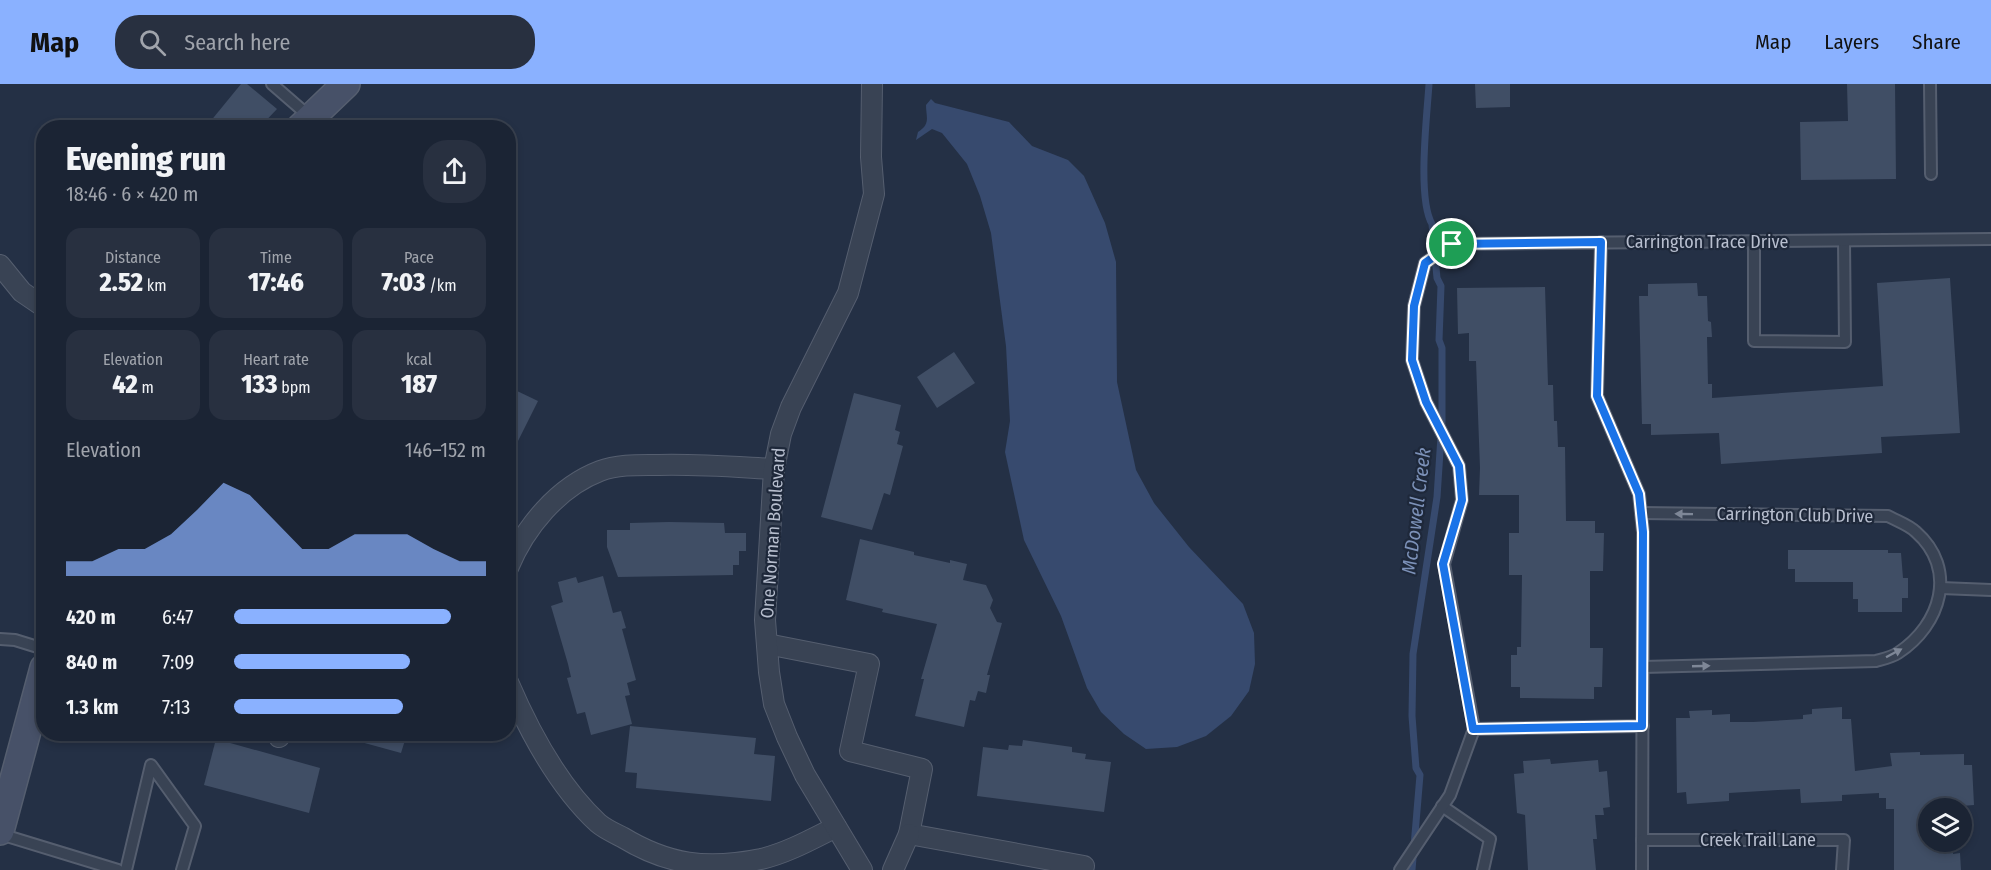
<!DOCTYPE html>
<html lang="en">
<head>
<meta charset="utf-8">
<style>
	:root { --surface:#1b2434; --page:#283040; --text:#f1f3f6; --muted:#a0a4ac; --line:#39414f; --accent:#8ab1ff }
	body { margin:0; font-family:"Fira Sans Condensed",sans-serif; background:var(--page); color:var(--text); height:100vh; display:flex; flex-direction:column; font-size:22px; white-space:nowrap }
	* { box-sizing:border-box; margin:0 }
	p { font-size:20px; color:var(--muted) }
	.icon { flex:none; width:33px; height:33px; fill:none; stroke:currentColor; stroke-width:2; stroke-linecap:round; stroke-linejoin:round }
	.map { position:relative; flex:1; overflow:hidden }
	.details { position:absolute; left:36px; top:36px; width:480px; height:621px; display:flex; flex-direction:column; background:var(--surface); border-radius:24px; box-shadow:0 3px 9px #0003,0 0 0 2px var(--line) }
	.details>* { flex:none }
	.fabs { position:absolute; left:1918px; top:714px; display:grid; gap:12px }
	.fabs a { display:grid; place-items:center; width:54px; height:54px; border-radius:50%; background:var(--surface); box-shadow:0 3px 9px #0003,0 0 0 2px var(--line); font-size:30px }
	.pin { position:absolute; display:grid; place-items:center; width:51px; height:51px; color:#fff; margin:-26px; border:3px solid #fff; border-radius:50%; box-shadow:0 2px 6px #0007 }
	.round { display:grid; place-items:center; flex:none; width:63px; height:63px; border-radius:24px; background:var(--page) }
	.summary { display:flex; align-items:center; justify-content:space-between; height:102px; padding:0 30px }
	h1 { font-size:33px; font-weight:800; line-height:45px }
	.metrics { display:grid; grid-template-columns:repeat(3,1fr); gap:9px; height:102px; padding:6px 30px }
	.metrics div { display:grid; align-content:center; border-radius:15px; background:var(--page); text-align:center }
	.metrics b { font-size:26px; font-weight:800 }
	.metrics small { font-size:16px; font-weight:400 }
	.metrics p { font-size:16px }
	.chart { height:168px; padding:12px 30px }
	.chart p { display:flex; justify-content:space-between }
	.chart svg { width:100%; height:108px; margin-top:6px; fill:var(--accent); opacity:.7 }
	ul { padding:0 30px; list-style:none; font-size:20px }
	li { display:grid; grid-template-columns:96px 72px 1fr; align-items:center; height:45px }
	li i { height:15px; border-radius:8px; background:var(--accent) }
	header { display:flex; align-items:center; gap:36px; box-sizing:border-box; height:84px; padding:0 30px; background:var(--accent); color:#111 }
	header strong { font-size:28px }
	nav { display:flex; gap:33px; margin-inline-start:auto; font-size:21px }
	.search { width:420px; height:54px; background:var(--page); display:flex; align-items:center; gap:15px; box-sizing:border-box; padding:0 21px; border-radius:24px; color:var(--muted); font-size:22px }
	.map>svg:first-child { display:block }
	.water { fill:#374a6e }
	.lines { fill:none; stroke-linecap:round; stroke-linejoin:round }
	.stream { stroke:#374a6e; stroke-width:7 }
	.building { fill:#404e65 }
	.lane-casing { stroke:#555e6f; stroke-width:14 }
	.street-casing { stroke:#555e6f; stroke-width:22 }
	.secondary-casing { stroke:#555e6f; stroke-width:30 }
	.lane { stroke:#394354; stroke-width:10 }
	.street { stroke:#394354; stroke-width:20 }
	.secondary { stroke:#475168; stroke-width:27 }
	.oneway { fill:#7e8797 }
	.route-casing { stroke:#fff; stroke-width:12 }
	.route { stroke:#1a73e8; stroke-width:8 }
	.labels { text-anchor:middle; stroke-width:4.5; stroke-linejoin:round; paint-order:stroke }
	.street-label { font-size:18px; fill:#b7bece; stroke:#1e283a }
	.water-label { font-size:20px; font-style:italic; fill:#7c91b8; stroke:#1e283a }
</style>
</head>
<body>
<header>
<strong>Map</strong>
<div class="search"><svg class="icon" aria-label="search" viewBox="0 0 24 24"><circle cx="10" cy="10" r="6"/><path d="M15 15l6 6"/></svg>Search here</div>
<nav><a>Map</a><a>Layers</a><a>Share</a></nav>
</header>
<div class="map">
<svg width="1991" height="786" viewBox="0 0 1991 786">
	<rect width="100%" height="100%" fill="#243045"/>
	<path class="water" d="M931,15L935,19L1009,38L1032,62L1068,76L1084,92L1105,139L1116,178L1117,298L1136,386L1154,419L1189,463L1243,520L1254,549L1255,580L1249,607L1231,632L1206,652L1177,663L1146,665L1124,650L1101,628L1087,604L1061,532L1024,456L1005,368L1010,337L1006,262L991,149L980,112L967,80L942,49L932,45L916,56L918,48C931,40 926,33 926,21Z"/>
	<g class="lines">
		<path class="stream" d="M1412,786L1420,691L1416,684L1412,632L1413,570L1437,413L1442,337V264L1439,256L1441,202L1437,194L1432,140C1417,114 1427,32 1429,0"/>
	</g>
	<g class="building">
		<polygon points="241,0 247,0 277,25 259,44 205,44"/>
		<polygon points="1475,0 1510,0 1510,23 1476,24"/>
		<polygon points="1847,0 1895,0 1896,95 1801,96 1800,38 1848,37"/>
		<polygon points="1950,194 1960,349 1881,353 1882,369 1721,380 1719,349 1651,351 1651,340 1642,340 1639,212 1648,212 1648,200 1697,199 1698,212 1707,212 1708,237 1711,238 1712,253 1707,253 1708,300 1712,300 1712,314 1883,302 1877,199"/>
		<polygon points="1545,203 1548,301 1553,301 1554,337 1557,337 1558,363 1565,363 1566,437 1595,437 1595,449 1604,449 1603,487 1590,487 1590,564 1603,564 1602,603 1594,603 1594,615 1520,614 1520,603 1511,603 1511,571 1517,571 1517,563 1521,563 1522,491 1509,491 1509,449 1519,449 1519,411 1479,411 1480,384 1476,277 1469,277 1469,249 1458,250 1457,204"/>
		<polygon points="954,268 975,299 937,324 917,293"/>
		<polygon points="515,306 538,317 508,377 508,320"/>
		<polygon points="854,309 901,321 895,346 900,348 897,360 903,362 890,411 884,409 872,446 821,433"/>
		<polygon points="669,438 724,439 725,449 746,449 746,467 739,467 739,481 733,481 733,491 618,493 607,463 607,446 630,446 630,439"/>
		<polygon points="860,455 914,468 914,471 950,479 950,476 967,480 963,496 986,501 993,516 990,524 997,538 1002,539 987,591 990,591 986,609 978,607 975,617 970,616 964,643 915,632 924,595 921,595 937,540 882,528 883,525 846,516"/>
		<polygon points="1788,466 1888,466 1888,469 1901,469 1903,494 1908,494 1908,514 1902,514 1902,528 1858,528 1858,515 1853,515 1853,498 1795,498 1795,485 1788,485"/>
		<polygon points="603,492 613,529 621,527 626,544 622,545 636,596 627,599 630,611 625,612 632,640 591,651 585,628 577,630 567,594 571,593 568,580 551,522 563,518 558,498 576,493 578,499"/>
		<polygon points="1842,623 1842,635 1851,635 1855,687 1892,682 1890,669 1920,668 1920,671 1964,670 1964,681 1972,681 1974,721 1961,722 1961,724 1929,724 1929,758 1952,758 1953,770 1960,769 1961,786 1894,786 1894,725 1886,725 1886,714 1879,714 1879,709 1842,711 1842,717 1801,719 1800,705 1778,706 1729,709 1729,717 1687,720 1686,708 1677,709 1676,634 1690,634 1689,627 1712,626 1712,631 1730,630 1730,638 1753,638 1803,635 1803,631 1812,630 1812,625"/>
		<polygon points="630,642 756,654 754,670 775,672 771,717 636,704 637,689 625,688"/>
		<polygon points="351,650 407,650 401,669 350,655"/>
		<polygon points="216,655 320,684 309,729 204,701"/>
		<polygon points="1023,656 1072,663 1072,668 1086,670 1085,675 1111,678 1104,728 977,712 983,663 1008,666 1009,661 1022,662"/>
		<polygon points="1550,675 1551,680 1598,676 1599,688 1607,687 1610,723 1603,724 1604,731 1595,731 1597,755 1593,755 1596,786 1528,786 1525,731 1517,729 1514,690 1524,689 1523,677"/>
	</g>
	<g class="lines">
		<g class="lane-casing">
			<g id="lane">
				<polyline points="272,0 310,33"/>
				<polyline points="1930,0 1931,90"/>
				<polyline points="1754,157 1754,257 1845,258 1844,157"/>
				<polyline points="1601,158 1597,312 1639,410 1643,448 1642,786"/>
				<path d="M1641,429L1888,432C1897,437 1909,441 1916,448C1958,485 1941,541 1898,569C1892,573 1883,575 1876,577L1643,583"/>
				<polyline points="1941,504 1991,506"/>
				<polyline points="0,555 15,556 44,565"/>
				<polyline points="1474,645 1643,642"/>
				<polyline points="1442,722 1490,755 1483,786"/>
				<polyline points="0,750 118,786"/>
				<polyline points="1642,756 1844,756 1842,786"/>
				<polyline points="126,786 151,681 195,742 182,786"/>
				<polyline points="1400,786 1450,711 1474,645 1444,480 1462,416 1459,382 1426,318 1412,276 1414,222 1425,179 1452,160 1991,155"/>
			</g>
		</g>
		<g class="street-casing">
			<g id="street">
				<polyline points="0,181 22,208 44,223"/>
				<path d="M508,484C525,443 558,403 600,387C618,380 640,381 659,381C698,380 736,383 774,385"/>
				<polyline points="767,560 869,580 850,667 922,685 909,750 1084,782"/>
				<path d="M508,598C529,647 559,703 598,739C605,745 614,749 622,753C668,781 707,786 761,775C787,769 812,755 836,743"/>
				<polyline points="279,653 280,650"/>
				<polyline points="862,786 805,691 787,653 774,620 769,588 765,536 774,385 781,350 791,323 848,209 874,110 871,73 872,0"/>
				<polyline points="893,786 909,750"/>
			</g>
		</g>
		<g class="secondary-casing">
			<g id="secondary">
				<polyline points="300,44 346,0"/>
				<polyline points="0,747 44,584"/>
			</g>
		</g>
		<use href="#lane" class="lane"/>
		<use href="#street" class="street"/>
		<use href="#secondary" class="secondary"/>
	</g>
	<defs><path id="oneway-solid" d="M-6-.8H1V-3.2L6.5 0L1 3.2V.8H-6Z" transform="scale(1.5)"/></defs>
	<g class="oneway">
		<use href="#oneway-solid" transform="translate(1684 430) rotate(-179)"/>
		<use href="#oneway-solid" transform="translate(1894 569) rotate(-28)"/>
		<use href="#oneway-solid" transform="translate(1701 582) rotate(-2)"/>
	</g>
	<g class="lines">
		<g class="route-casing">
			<polygon id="route" points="1601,158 1597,312 1639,410 1643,448 1642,642 1473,645 1443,480 1462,416 1459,382 1426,318 1412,276 1414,222 1425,179 1452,160"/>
		</g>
		<use href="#route" class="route"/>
	</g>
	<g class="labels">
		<g class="street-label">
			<text x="1707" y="164">Carrington Trace Drive</text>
			<text transform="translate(1795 431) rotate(1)" y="6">Carrington Club Drive</text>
			<text transform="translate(773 449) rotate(-86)" y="6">One Norman Boulevard</text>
			<text x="1758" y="762">Creek Trail Lane</text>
		</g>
		<g class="water-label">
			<text transform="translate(1416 427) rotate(-83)" y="7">McDowell Creek</text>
		</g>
	</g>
</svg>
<div class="fabs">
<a><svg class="icon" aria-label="layers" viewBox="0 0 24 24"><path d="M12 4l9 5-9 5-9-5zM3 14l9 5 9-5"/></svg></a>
</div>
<div class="pin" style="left:1452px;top:160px;background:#1e9e55"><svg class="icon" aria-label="arrive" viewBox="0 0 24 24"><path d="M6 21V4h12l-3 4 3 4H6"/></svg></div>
<section class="details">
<div class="summary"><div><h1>Evening run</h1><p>18:46 · 6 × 420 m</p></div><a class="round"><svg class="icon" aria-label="share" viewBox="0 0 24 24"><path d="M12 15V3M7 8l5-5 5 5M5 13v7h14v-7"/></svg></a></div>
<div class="metrics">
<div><p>Distance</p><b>2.52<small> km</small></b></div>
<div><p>Time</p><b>17:46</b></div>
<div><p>Pace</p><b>7:03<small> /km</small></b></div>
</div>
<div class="metrics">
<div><p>Elevation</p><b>42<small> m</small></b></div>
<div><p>Heart rate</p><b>133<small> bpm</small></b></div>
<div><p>kcal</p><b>187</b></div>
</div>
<div class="chart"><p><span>Elevation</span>146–152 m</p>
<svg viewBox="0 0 160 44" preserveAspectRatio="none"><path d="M0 44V38L10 38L20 33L30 33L40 27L50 17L60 6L70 11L80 22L90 33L100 33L110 27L120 27L130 27L140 33L150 38L160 38V44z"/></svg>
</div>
<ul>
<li><b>420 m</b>6:47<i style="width:86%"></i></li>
<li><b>840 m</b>7:09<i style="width:70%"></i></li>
<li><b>1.3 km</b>7:13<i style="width:67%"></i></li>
</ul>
</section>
</div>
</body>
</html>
